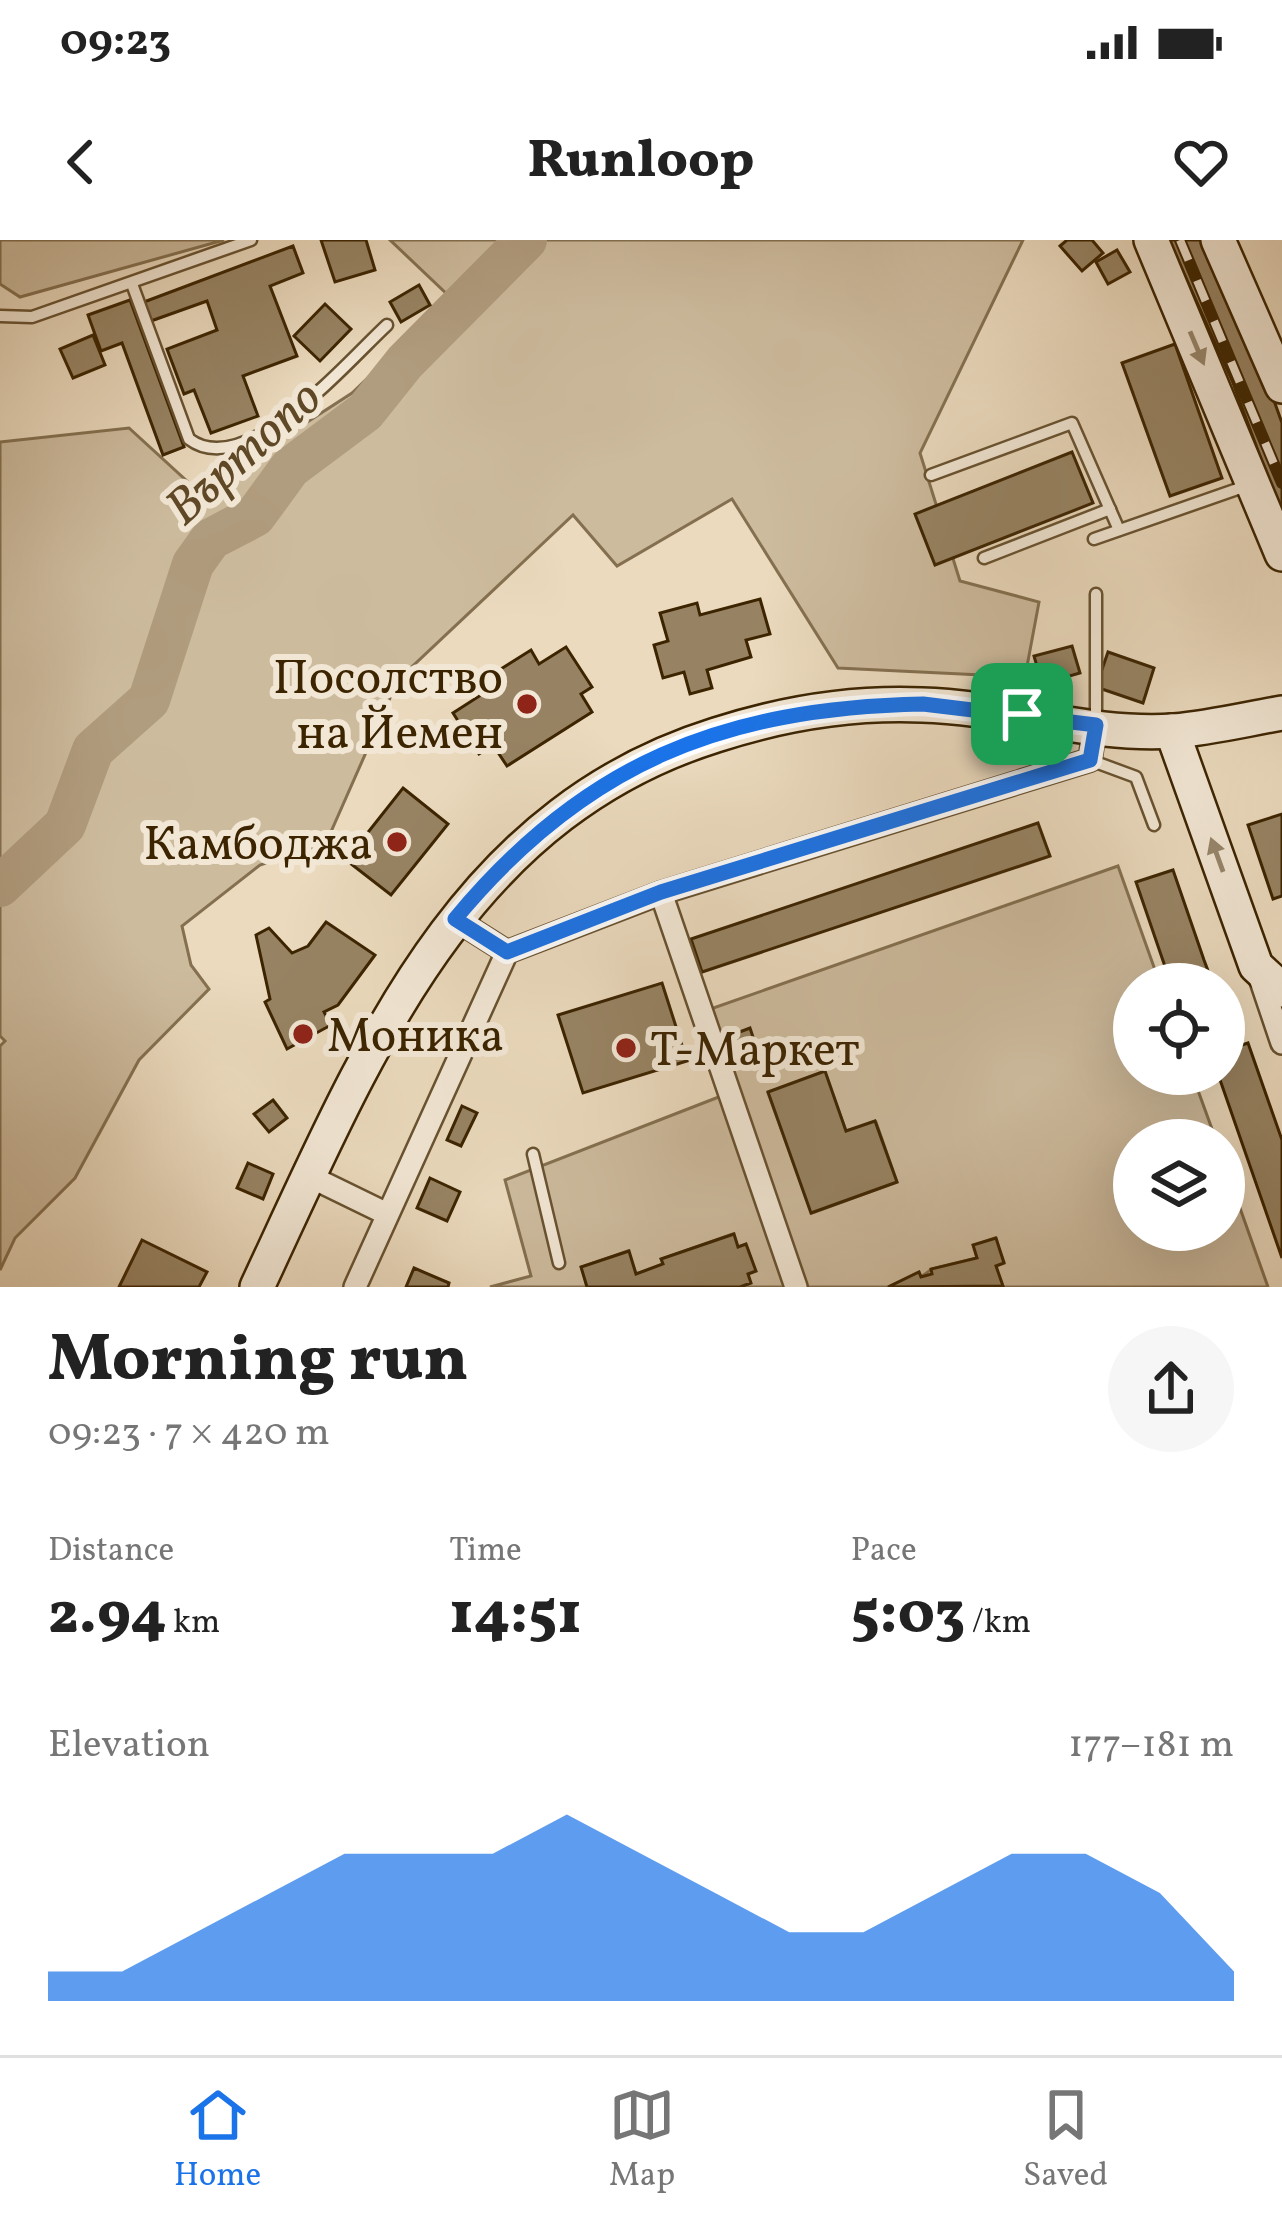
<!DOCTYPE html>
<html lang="en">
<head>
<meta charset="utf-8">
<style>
	:root { --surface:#fff; --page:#f6f6f6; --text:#222; --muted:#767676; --line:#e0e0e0; --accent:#1a73e8 }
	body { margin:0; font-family:Vollkorn,serif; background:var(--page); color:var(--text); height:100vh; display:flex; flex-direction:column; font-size:45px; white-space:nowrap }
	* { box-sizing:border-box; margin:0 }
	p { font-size:39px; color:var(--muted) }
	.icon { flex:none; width:66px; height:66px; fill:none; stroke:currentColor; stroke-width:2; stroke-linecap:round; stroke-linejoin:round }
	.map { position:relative; height:1047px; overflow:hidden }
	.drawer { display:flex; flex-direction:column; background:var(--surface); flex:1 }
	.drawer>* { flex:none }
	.tools { position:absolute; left:1113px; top:723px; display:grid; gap:24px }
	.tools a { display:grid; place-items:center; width:132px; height:132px; border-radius:50%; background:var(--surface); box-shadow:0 12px 48px #0002; font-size:60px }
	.pin { position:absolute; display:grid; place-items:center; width:102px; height:102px; color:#fff; margin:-51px; border-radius:24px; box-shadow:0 6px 18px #0006 }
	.round { display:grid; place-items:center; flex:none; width:126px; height:126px; border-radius:63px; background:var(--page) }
	.summary { display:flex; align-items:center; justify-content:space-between; height:204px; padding:0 48px }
	h1 { font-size:66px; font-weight:800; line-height:90px }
	.figures { display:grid; grid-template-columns:repeat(3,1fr); gap:18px; height:204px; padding:12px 48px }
	.figures div { display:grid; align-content:center }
	.figures b { font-size:60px; font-weight:800 }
	.figures small { font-size:33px; font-weight:400 }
	.figures p { font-size:33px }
	.chart { height:336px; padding:24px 48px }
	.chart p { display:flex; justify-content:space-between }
	.chart svg { width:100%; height:216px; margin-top:12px; fill:var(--accent); opacity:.7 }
	.status { display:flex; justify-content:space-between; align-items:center; height:84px; padding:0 60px; background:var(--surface); direction:ltr }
	.status svg { height:33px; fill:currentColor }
	header { display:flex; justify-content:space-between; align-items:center; height:156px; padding:0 48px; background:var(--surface); font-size:54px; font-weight:800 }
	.tabs { display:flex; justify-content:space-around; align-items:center; height:168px; border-top:3px solid var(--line); background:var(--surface); font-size:33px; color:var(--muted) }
	.tabs a { display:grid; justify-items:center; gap:6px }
	.tabs .on { color:var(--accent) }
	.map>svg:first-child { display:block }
	.green { fill:#cdbb9e; stroke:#847050; stroke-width:3; fill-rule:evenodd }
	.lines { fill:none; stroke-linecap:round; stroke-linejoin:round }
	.river { stroke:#b09c7e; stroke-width:42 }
	.building { fill:#978363; stroke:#3c2401; stroke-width:3 }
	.lane-casing { stroke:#685230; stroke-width:15 }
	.street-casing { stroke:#685230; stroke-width:26 }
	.secondary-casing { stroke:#3c2401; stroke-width:38 }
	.lane { stroke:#f2e7d5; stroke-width:10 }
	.street { stroke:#f2e7d5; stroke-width:21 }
	.secondary { stroke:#f2e7d5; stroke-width:33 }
	.rail-casing { stroke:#3c2401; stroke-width:12 }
	.rail { stroke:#f2e7d5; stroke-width:8; stroke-dasharray:22; stroke-linecap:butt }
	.oneway { fill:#97866b }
	.route-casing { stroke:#fff; stroke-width:24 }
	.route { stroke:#1a73e8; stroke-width:15 }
	.poi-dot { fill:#8f2418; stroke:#f2e7d5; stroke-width:4.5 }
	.labels { text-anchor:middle; stroke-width:12; stroke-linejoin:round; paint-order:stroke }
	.poi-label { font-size:48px; fill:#3c2401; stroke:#f2e7d5; text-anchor:end }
	.water-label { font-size:51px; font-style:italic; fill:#5f4826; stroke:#f2e7d5 }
</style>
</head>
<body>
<div class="status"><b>09:23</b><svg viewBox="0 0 49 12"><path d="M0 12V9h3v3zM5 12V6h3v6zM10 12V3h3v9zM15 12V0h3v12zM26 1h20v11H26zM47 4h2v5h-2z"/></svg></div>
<header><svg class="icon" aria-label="back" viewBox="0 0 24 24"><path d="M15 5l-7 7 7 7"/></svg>Runloop<svg class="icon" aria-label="heart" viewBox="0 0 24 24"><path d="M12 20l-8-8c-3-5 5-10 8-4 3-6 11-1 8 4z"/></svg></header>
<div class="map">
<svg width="1282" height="1047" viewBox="0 0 1282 1047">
	<rect width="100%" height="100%" fill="#ebdabe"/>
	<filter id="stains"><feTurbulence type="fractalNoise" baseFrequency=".00167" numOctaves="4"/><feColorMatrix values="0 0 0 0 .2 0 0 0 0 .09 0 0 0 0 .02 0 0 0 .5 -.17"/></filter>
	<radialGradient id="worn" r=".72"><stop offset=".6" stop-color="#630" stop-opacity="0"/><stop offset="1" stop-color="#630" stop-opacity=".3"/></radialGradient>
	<g class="green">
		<polygon points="0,0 224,0 20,57 0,44"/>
		<polygon points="390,0 1023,0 920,213 960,341 1039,362 1025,437 838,428 732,259 617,326 573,275 398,440 326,603 260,625 182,686 191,725 209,749 139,820 75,938 15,998 0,1030 0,806 5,801 0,796 0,202 129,188 199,252 352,153 451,58"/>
		<path d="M1118,626L1160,744H1134V834H1192L1216,900H1134V990H1224V923L1268,1047H1001L996,1026L1004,1022L995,998L974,1005L977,1018L932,1029L921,1037L919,1032L888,1047H740L750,1043L748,1034L755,1030L746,1005L738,1007L733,994L662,1019L663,1024L636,1034L628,1011L582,1027L587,1047H490L531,1036L505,940L729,853L702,772ZM824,832L846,891L876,882L897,942L812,973L768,853Z"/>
	</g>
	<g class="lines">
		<polyline class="river" points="0,646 65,585 93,510 149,460 193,324 211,299 255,276 290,228 365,172 405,122 526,0"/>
	</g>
	<g class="building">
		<polygon points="321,0 366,0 375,30 335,42"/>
		<polygon points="1067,0 1092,0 1103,13 1082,31 1060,6"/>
		<polygon points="1169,0 1205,0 1263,130 1282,183 1282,276 1233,143"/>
		<polygon points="293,6 303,33 270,46 297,116 243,136 258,176 211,193 194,150 184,154 167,109 217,90 207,61 151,81 144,62"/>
		<polygon points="1117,10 1130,32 1108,44 1096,22"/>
		<polygon points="419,45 430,65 401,82 390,62"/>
		<polygon points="130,60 184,207 163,215 122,103 101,111 88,75"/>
		<polygon points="325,64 351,89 320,121 294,96"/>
		<polygon points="93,95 105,125 73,138 60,109"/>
		<polygon points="1175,104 1222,238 1170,256 1122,123"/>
		<polygon points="1072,212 1093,263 935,325 915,274"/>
		<polygon points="760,359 770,394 746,400 751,417 707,430 712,448 690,454 684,432 663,438 654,405 668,401 660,373 697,363 700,375"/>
		<polygon points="1072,406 1080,433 1042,444 1034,416"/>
		<polygon points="566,407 592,447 581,454 592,472 507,526 493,505 479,514 453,473 481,455 474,446 531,410 539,424"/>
		<polygon points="1108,412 1154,428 1143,463 1096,447"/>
		<polygon points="403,548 448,584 391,655 346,620"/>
		<polygon points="1282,574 1282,656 1273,659 1248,585"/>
		<polygon points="1038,583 1050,616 702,732 691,699"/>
		<polygon points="1173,630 1204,720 1213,744 1171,744 1136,642"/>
		<polygon points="326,682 375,715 338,765 324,772 331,785 287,809 265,762 270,759 256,695 269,688 292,713 308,706"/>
		<polygon points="662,743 687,821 583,853 558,775"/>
		<polygon points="1224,777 1235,807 1224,811"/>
		<polygon points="750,788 757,809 731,819 724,798"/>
		<polygon points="1248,803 1282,900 1282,1018 1218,834 1224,834 1224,811"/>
		<polygon points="825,831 846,891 875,881 897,942 811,973 768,852"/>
		<polygon points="273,860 287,878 269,892 254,874"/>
		<polygon points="462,866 477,873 461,906 447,900"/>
		<polygon points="248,923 273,934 263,959 237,948"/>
		<polygon points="430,938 460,952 447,981 417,968"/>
		<polygon points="734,994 738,1007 746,1004 756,1031 748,1034 751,1043 740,1047 587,1047 581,1027 629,1011 636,1034 663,1024 661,1019"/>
		<polygon points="996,998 1004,1023 996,1026 1003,1046 888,1047 919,1032 921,1037 932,1034 931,1029 977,1018 973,1005"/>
		<polygon points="142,1000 207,1032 199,1047 119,1047"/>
		<polygon points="414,1028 449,1043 448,1047 406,1047"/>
	</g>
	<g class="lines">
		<g class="lane-casing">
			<g id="lane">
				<path d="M132,44L189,199C245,242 347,122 387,85"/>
				<polyline points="0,76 32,77 251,0"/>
				<polyline points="931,235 1072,183 1119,290"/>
				<polyline points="1094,299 1246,246"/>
				<polyline points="984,318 1110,269"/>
				<polyline points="1096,482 1096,354"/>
				<polyline points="1090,520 1136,537 1154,585"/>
				<polyline points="533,914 559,1023"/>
			</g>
		</g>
		<g class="street-casing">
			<g id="street">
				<polyline points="661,653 796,1047"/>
				<polyline points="455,679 507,712"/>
				<polyline points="1258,732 1282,803"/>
				<polyline points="309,936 387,974"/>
				<polyline points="355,1047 507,712 661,653 1090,520 1095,485"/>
			</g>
		</g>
		<g class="secondary-casing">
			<g id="secondary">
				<polyline points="1151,0 1282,314"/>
				<polyline points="1218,0 1282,146"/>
				<polyline points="1172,491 1256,726 1282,750"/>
				<path d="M257,1047C363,821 457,576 716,495C784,473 851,462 922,465C1005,467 1091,497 1174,491C1210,488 1247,479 1282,473"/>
			</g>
		</g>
		<use href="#lane" class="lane"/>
		<use href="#street" class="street"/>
		<use href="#secondary" class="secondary"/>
		<g class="rail-casing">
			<polyline id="rail" points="1180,0 1282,243"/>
		</g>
		<use href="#rail" class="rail"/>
	</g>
	<defs><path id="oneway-solid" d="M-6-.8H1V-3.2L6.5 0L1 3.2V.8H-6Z" transform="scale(3)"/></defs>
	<g class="oneway">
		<use href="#oneway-solid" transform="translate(1197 108) rotate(67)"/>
		<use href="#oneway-solid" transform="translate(1217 615) rotate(-110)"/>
	</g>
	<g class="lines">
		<g class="route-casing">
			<path id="route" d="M923,464L1096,485L1090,520L661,652L507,712L455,679C584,523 723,468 923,464Z"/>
		</g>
		<use href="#route" class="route"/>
	</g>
	<g class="poi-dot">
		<circle cx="527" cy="464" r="12"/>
		<circle cx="397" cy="602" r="12"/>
		<circle cx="303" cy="794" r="12"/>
		<circle cx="626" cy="808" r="12"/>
	</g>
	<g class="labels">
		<g class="poi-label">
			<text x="503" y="453">Посолство<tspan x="503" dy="55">на Йемен</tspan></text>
			<text x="373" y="619">Камбоджа</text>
			<text x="327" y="811" text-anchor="start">Моника</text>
			<text x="650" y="825" text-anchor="start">Т-Маркет</text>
		</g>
		<g class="water-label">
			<text transform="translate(242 211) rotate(-42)" y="18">Въртопо</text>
		</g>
	</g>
	<rect width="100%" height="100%" filter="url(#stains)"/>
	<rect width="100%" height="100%" fill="url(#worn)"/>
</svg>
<div class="tools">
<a><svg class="icon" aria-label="locate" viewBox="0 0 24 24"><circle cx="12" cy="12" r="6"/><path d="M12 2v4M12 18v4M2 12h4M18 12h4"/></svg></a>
<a><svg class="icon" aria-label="layers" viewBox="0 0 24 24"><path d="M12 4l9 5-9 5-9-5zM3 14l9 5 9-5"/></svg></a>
</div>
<div class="pin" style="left:1022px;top:474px;background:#1e9e55"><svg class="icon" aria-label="arrive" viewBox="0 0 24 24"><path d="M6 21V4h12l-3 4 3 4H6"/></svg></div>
</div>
<section class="drawer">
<div class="summary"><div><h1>Morning run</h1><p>09:23 · 7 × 420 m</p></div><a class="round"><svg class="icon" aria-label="share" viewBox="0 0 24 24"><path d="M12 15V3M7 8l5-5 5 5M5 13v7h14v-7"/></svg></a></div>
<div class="figures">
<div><p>Distance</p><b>2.94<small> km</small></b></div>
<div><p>Time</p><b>14:51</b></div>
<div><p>Pace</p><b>5:03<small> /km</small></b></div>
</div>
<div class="chart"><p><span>Elevation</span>177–181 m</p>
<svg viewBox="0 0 160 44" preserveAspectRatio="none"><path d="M0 44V38L10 38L20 30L30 22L40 14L50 14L60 14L70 6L80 14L90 22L100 30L110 30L120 22L130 14L140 14L150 22L160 38V44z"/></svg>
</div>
</section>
<nav class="tabs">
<a class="on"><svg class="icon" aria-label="home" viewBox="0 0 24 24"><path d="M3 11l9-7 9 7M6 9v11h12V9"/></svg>Home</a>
<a><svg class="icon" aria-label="map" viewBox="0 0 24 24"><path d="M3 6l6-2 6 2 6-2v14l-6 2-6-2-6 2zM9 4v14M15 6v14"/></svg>Map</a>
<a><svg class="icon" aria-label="saved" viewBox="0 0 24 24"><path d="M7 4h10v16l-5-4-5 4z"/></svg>Saved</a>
</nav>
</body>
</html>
